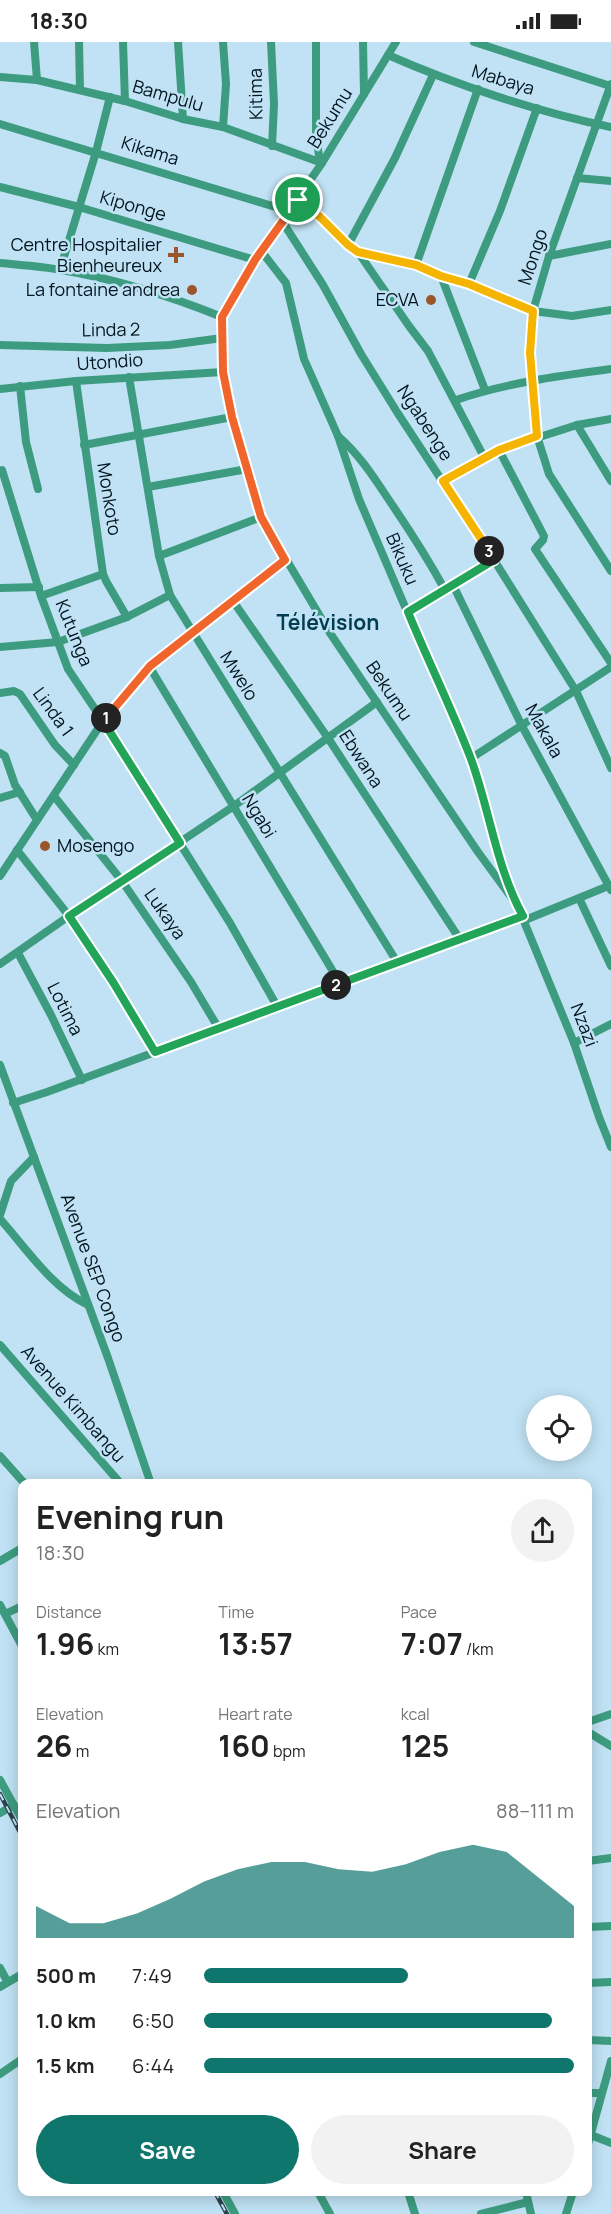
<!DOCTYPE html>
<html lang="en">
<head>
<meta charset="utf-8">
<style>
	:root { --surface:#fff; --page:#f2f2f2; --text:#222; --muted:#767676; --accent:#0f766e }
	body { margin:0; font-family:Manrope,sans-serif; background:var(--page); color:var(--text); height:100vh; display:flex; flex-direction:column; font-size:22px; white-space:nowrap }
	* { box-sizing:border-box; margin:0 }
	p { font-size:20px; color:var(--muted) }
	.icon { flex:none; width:33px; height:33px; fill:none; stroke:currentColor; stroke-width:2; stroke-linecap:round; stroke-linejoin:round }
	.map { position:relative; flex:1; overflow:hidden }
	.panel { position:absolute; left:18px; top:1437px; width:574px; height:717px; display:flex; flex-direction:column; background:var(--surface); border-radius:12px; box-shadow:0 3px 15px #0003 }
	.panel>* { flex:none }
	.buttons { position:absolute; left:526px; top:1353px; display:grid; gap:12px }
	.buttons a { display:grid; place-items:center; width:66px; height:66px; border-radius:50%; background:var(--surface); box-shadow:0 3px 15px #0003; font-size:30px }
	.pin { position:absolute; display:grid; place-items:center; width:51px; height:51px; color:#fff; margin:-26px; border:3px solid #fff; border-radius:50%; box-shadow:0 2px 6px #0007 }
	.km { position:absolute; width:30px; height:30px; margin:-15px; border-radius:50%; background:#222; color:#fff; font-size:16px; line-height:30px; text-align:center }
	.round { display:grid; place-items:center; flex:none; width:63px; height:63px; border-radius:32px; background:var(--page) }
	.overview { display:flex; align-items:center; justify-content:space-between; height:102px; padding:0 18px }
	h1 { font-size:33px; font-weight:700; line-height:45px }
	.figures { display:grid; grid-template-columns:repeat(3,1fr); gap:9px; height:102px; padding:6px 18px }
	.figures div { display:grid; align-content:center }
	.figures b { font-size:30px; font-weight:700 }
	.figures small { font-size:16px; font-weight:400 }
	.figures p { font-size:16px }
	.chart { height:168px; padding:12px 18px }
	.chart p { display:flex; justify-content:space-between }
	.chart svg { width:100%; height:108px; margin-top:6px; fill:var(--accent); opacity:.7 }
	.cta { display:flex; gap:12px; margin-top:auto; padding:12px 18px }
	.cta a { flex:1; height:69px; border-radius:36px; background:var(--accent); color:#fff; font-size:24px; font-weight:700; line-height:69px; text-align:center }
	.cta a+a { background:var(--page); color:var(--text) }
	ul { padding:0 18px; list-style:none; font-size:20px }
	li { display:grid; grid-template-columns:96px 72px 1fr; align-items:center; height:45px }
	li i { height:15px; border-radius:8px; background:var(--accent) }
	.status { display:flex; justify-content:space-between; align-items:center; height:42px; padding:0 30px; background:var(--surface); direction:ltr }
	.status svg { height:16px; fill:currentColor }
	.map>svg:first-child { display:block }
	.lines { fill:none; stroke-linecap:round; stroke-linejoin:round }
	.street { stroke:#3d9c7f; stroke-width:8 }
	.rail-casing { stroke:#2c424e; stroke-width:4.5 }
	.rail { stroke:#c0e2f4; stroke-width:2; stroke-dasharray:7; stroke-linecap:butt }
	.split-1-casing { stroke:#fff; stroke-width:12 }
	.split-2-casing { stroke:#fff; stroke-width:12 }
	.split-3-casing { stroke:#fff; stroke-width:12 }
	.split-4-casing { stroke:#fff; stroke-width:12 }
	.split-1 { stroke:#f0652b; stroke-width:8 }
	.split-2 { stroke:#22a559; stroke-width:8 }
	.split-3 { stroke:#22a559; stroke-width:8 }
	.split-4 { stroke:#f5b400; stroke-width:8 }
	.poi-dot { fill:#9b552b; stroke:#c0e2f4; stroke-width:2 }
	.labels { text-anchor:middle; stroke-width:5; stroke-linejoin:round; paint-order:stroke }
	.street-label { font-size:18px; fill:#02141e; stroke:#c0e2f4 }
	.poi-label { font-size:18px; fill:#02141e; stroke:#c0e2f4; text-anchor:end }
	.quarter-label { font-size:21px; font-weight:bold; fill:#023c51; stroke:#c0e2f4 }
</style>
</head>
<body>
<div class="status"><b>18:30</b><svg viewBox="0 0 49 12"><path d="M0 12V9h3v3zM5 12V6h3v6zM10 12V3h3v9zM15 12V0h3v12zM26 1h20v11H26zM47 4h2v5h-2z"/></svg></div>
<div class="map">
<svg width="611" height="2172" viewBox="0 0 611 2172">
	<rect width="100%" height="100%" fill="#c0e2f4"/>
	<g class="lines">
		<g class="street">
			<polyline points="34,0 37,38"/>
			<polyline points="79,0 80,48"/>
			<polyline points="123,0 125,59"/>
			<polyline points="178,0 183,77"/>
			<polyline points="223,0 226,42 223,85"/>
			<polyline points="271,0 274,62 272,104"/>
			<polyline points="316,0 316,94 320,120"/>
			<polyline points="363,0 364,52"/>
			<polyline points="396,0 322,121 255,218 222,275 223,330 232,375 261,475 330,591 478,810 514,859"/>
			<polyline points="474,0 610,44"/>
			<path d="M388,13C456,43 538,70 611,85"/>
			<polyline points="0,35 37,38 125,59 183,77 223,85 322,121"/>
			<polyline points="611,42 549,214 533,269 530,311 537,394 549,432 611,529"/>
			<polyline points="0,82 289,169"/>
			<polyline points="577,136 611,139"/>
			<polyline points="0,145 79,165 255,218"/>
			<path d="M298,157C319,174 336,196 358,210L409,284L428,309L484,415"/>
			<polyline points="282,179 323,243 361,312 397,370 494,518 576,649 611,726"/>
			<polyline points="348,203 395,116 433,33"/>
			<polyline points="262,210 286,241 304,317 338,394 359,457 470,717 502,826 574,1001 599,1075 611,1105"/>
			<polyline points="358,210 416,223 441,234 469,242 533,269 572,274 611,268"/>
			<polyline points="549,214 611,202"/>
			<path d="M0,221C20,223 41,224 61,228C116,237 170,254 222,275"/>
			<polyline points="416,223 478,47"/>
			<polyline points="60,228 96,110 110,55"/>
			<polyline points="441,234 485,348"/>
			<polyline points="469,242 500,169 537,66"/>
			<polyline points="0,303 107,306 170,303 222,296"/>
			<polyline points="129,335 159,514 170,553 397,920"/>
			<polyline points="76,339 103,532 106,539 127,575"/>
			<polyline points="20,344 26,400 38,447"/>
			<polyline points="0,347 76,339 223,330"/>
			<path d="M456,358C506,341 558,334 611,327"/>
			<polyline points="577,383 611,439"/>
			<path d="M338,394C362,415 376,439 393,464C412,492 429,519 445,548"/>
			<polyline points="84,403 232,375"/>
			<polyline points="499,408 544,494 543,498 535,507 611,621"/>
			<polyline points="2,428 41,554 68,627 103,679 230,881 278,966"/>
			<polyline points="443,439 499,408 577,383 611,377"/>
			<polyline points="148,445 247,427"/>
			<polyline points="159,514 261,475"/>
			<polyline points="453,543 522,684 611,848"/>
			<polyline points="0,546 39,545"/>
			<polyline points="41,554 103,532"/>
			<polyline points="233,559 328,696 459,896"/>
			<polyline points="408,570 494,518"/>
			<polyline points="0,605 58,600 127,575 170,553"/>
			<polyline points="149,624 340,941"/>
			<polyline points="0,651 14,649 20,652 55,703 74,723"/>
			<polyline points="0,711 5,714 15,743 37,778"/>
			<polyline points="470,717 611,625"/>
			<polyline points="54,754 122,839 191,940 219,987"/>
			<polyline points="0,756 20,750"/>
			<polyline points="17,808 69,874 113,940 155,1010"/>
			<polyline points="0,834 103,679 149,624 285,518"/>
			<polyline points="579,856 611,924"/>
			<polyline points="525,878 611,843"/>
			<polyline points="18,911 51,973 82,1038"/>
			<polyline points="0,922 69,874 234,764 377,660"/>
			<polyline points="574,1001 611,982"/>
			<polyline points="0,1023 108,1316 151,1442"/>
			<polyline points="13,1061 47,1050 523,874"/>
			<polyline points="0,1173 11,1139 34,1115"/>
			<path d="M0,1177C26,1206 51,1245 88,1263"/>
			<polyline points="0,1303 121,1442"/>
			<polyline points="0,1414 25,1442"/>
			<polyline points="0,1519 22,1506"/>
			<polyline points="0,1563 22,1604"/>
			<polyline points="5,1572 22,1564"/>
			<polyline points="588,1680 611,1672"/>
			<polyline points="588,1690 611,1704"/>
			<polyline points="0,1738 22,1778"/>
			<polyline points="0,1771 14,1763"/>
			<polyline points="588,1819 611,1816"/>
			<polyline points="588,1885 611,1884"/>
			<polyline points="0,1926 7,1939"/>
			<polyline points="588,1941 611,1940"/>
			<polyline points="0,1945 22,1932"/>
			<polyline points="588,1998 611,1999"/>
			<polyline points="0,2032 22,2017"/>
			<polyline points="588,2051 601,2051"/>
			<polyline points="591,2093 611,2101"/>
			<polyline points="588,2102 611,2019"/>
			<polyline points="223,2150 235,2172"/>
			<polyline points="318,2150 330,2172"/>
			<polyline points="408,2150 415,2172"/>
			<polyline points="526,2150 531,2172"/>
			<polyline points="481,2172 528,2160"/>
			<polyline points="566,2172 573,2150"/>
		</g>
		<g class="rail-casing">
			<g id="rail">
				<polyline points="0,1752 22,1794"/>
				<polyline points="215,2150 227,2172"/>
			</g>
		</g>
		<use href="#rail" class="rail"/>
	</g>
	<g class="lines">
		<g class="split-1-casing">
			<polyline id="split-1" points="106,676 150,624 285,518 261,475 232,375 223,330 222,275 255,218 298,158"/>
		</g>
		<g class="split-2-casing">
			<polyline id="split-2" points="106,676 103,679 180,801 69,874 113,940 155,1010 336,943"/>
		</g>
		<g class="split-3-casing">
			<path id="split-3" d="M336,943L523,874C496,825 490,769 471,717C452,667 428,619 408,570L494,518L489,509"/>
		</g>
		<g class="split-4-casing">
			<polyline id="split-4" points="298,158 320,175 348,203 358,210 416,223 441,234 469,242 533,269 530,311 537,394 499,408 443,439 489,509"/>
		</g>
		<use href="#split-1" class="split-1"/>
		<use href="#split-2" class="split-2"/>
		<use href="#split-3" class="split-3"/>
		<use href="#split-4" class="split-4"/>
	</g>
	<g class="poi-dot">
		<path d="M173 204h6v6h6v6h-6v6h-6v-6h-6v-6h6z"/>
		<circle cx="192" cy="248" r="6"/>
		<circle cx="431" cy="258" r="6"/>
		<circle cx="45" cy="804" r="6"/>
	</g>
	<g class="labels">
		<g class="street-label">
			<text transform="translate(503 38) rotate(17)" y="6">Mabaya</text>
			<text transform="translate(256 52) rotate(-91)" y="6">Kitima</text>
			<text transform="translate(168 54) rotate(16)" y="6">Bampulu</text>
			<text transform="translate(330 76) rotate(-58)" y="6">Bekumu</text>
			<text transform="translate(150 109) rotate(17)" y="6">Kikama</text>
			<text transform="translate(133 164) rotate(16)" y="6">Kiponge</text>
			<text transform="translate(533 215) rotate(-72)" y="6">Mongo</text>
			<text transform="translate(111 288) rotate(-1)" y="6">Linda 2</text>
			<text transform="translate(110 320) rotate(-4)" y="6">Utondio</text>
			<text transform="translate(425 381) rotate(57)" y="6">Ngabenge</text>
			<text transform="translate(109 457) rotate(81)" y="6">Monkoto</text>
			<text transform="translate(402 517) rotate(66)" y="6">Bikuku</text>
			<text transform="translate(74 591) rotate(68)" y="6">Kutunga</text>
			<text transform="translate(239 634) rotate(58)" y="6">Mwelo</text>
			<text transform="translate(389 649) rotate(56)" y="6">Bekumu</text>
			<text transform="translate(53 670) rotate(54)" y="6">Linda 1</text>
			<text transform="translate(544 689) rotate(61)" y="6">Makala</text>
			<text transform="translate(361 717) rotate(57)" y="6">Ebwana</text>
			<text transform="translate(259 774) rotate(59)" y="6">Ngabi</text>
			<text transform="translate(165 872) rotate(55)" y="6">Lukaya</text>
			<text transform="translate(65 967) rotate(63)" y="6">Lotima</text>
			<text transform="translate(584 983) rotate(69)" y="6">Nzazi</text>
			<text transform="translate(93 1226) rotate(70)" y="6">Avenue SEP Congo</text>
			<text transform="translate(73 1362) rotate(49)" y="6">Avenue Kimbangu</text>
		</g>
		<g class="poi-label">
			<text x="162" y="209">Centre Hospitalier<tspan x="162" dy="21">Bienheureux</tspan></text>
			<text x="180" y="254">La fontaine andrea</text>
			<text x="419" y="264">ECVA</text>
			<text x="57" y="810" text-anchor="start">Mosengo</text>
		</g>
		<g class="quarter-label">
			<text x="328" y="588">Télévision</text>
		</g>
	</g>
</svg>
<div class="buttons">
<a><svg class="icon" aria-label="locate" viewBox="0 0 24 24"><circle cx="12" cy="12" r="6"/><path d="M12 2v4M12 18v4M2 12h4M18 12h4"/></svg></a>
</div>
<div class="pin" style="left:298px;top:158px;background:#1e9e55"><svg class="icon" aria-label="arrive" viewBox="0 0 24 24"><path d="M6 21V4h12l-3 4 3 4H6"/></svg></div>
<b class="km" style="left:106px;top:676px">1</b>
<b class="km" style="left:336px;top:943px">2</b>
<b class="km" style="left:489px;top:509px">3</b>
<section class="panel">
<div class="overview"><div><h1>Evening run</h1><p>18:30</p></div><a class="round"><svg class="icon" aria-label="share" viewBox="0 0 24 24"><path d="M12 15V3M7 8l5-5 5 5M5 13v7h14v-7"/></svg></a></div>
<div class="figures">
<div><p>Distance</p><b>1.96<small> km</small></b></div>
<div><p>Time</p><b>13:57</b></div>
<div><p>Pace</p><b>7:07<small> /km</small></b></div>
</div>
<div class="figures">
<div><p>Elevation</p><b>26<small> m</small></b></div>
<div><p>Heart rate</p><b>160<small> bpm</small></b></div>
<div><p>kcal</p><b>125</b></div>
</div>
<div class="chart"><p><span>Elevation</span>88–111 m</p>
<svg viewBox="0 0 160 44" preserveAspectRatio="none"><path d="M0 44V31L10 38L20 38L30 34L40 28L50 21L60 16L70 13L80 13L90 16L100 17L110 14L120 9L130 6L140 9L150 20L160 31V44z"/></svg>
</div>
<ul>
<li><b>500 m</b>7:49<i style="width:55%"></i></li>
<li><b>1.0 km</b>6:50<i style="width:94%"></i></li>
<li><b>1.5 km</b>6:44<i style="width:100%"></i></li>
</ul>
<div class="cta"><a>Save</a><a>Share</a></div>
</section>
</div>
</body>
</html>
